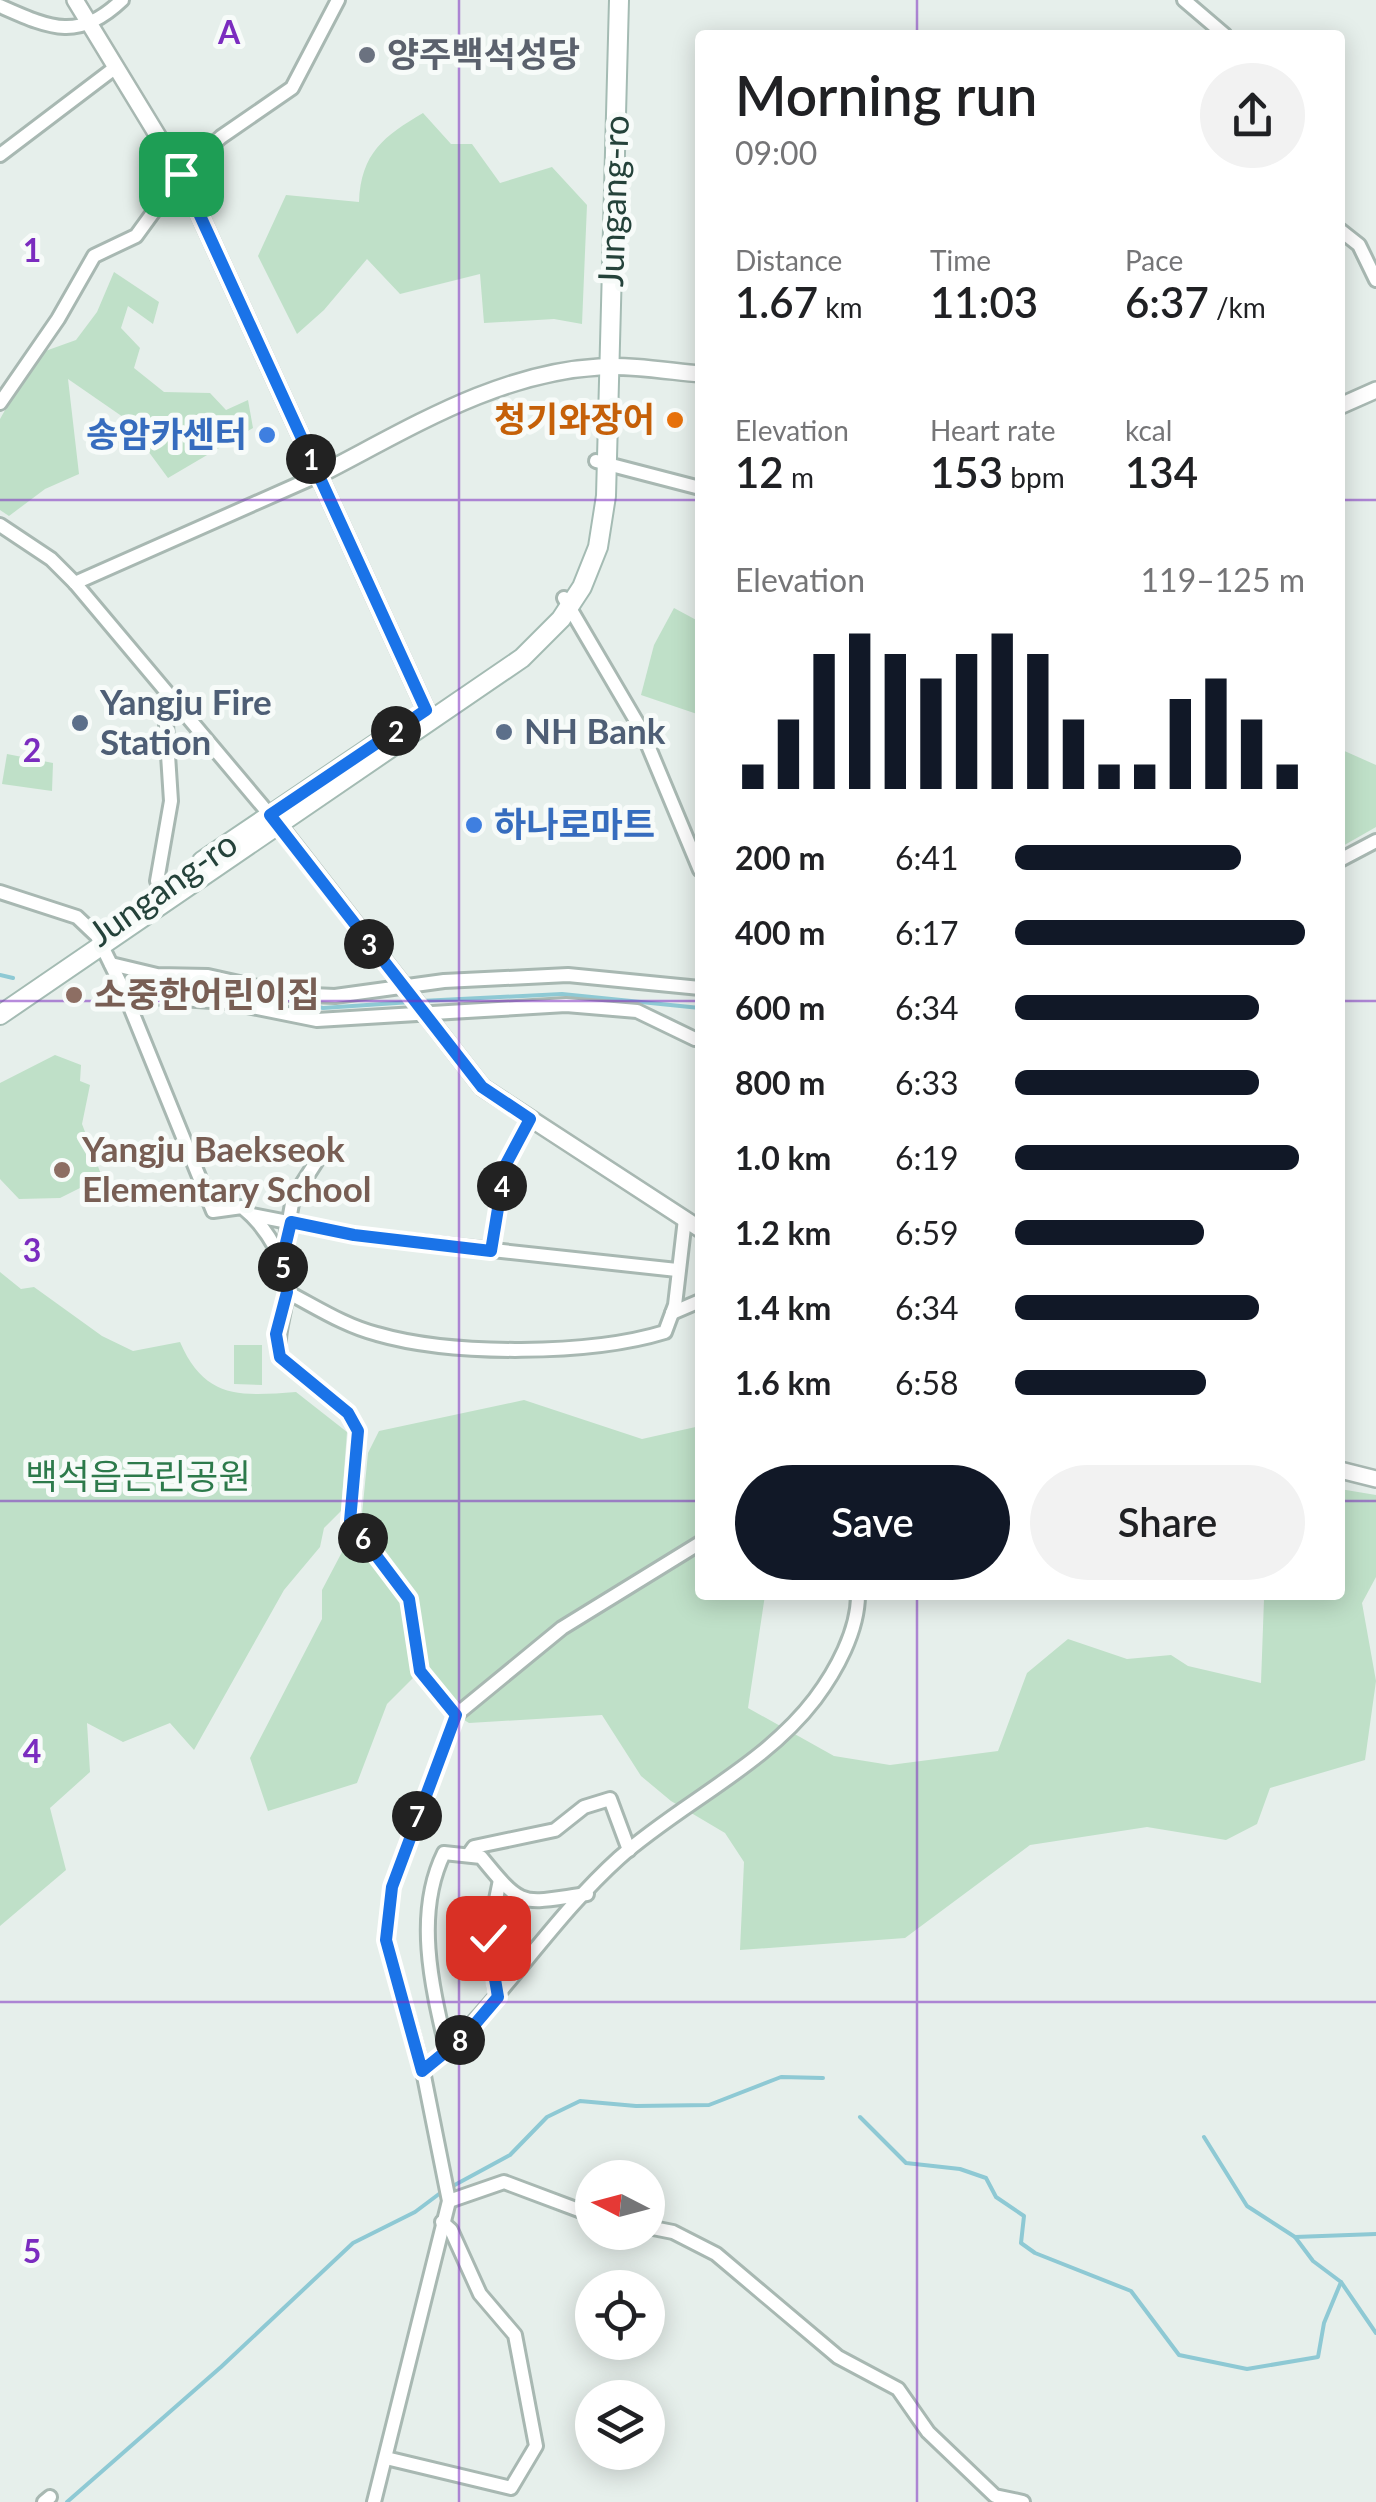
<!DOCTYPE html>
<html lang="en">
<head>
<meta charset="utf-8">
<style>
	:root { --surface:#fff; --page:#f2f2f2; --text:#202124; --muted:#757577; --accent:#111827 }
	body { margin:0; font-family:Lato,"Noto Sans KR",sans-serif; background:var(--page); color:var(--text); height:100vh; display:flex; flex-direction:column; font-size:38px; white-space:nowrap }
	* { box-sizing:border-box; margin:0 }
	p { font-size:32px; color:var(--muted) }
	.icon { flex:none; width:55px; height:55px; fill:none; stroke:currentColor; stroke-width:2; stroke-linecap:round; stroke-linejoin:round }
	.map { position:relative; flex:1; overflow:hidden }
	.drawer { position:absolute; left:695px; top:30px; width:650px; height:1570px; display:flex; flex-direction:column; background:var(--surface); border-radius:10px; box-shadow:0 5px 25px #0003 }
	.drawer>* { flex:none }
	.needle { width:65px; rotate:276deg }
	.controls { position:absolute; left:575px; top:2160px; display:grid; gap:20px }
	.controls a { display:grid; place-items:center; width:90px; height:90px; border-radius:50%; background:var(--surface); box-shadow:0 5px 25px #0003; font-size:50px }
	.pin { position:absolute; display:grid; place-items:center; width:85px; height:85px; color:#fff; margin:-42px; border-radius:20px; box-shadow:0 5px 15px #0006 }
	.km { position:absolute; width:50px; height:50px; margin:-25px; border-radius:50%; background:#222; color:#fff; font-size:28px; line-height:50px; text-align:center }
	.round { display:grid; place-items:center; flex:none; width:105px; height:105px; border-radius:52px; background:var(--page) }
	.summary { display:flex; align-items:center; justify-content:space-between; height:170px; padding:0 40px }
	h1 { font-size:55px; font-weight:600; line-height:75px }
	.metrics { display:grid; grid-template-columns:repeat(3,1fr); gap:15px; height:170px; padding:10px 40px }
	.metrics div { display:grid; align-content:center }
	.metrics b { font-size:42px; font-weight:600 }
	.metrics small { font-size:28px; font-weight:400 }
	.metrics p { font-size:28px }
	.chart { height:280px; padding:20px 40px }
	.chart p { display:flex; justify-content:space-between }
	.chart svg { width:100%; height:180px; margin-top:10px; stroke:var(--accent); stroke-width:6 }
	.action { display:flex; gap:20px; margin-top:auto; padding:20px 40px }
	.action a { flex:1; height:115px; border-radius:60px; background:var(--accent); color:#fff; font-size:40px; font-weight:600; line-height:115px; text-align:center }
	.action a+a { background:var(--page); color:var(--text) }
	ul { padding:0 40px; list-style:none; font-size:32px }
	li { display:grid; grid-template-columns:160px 120px 1fr; align-items:center; height:75px }
	li i { height:25px; border-radius:12px; background:var(--accent) }
	.map>svg:first-child { display:block }
	.green { fill:#bfe0c8 }
	.lines { fill:none; stroke-linecap:round; stroke-linejoin:round }
	.stream { stroke:#8ec9d4; stroke-width:4 }
	.minor-casing { stroke:#a8b8b2; stroke-width:18 }
	.tertiary-casing { stroke:#a8b8b2; stroke-width:20 }
	.secondary-casing { stroke:#a4bbb3; stroke-width:22 }
	.minor { stroke:#fff; stroke-width:12 }
	.tertiary { stroke:#fff; stroke-width:15 }
	.secondary { stroke:#fff; stroke-width:18 }
	.route-casing { stroke:#fff; stroke-width:20 }
	.route { stroke:#1a73e8; stroke-width:12 }
	.grid { fill:none; stroke:#7b2cbf; stroke-width:2.5; stroke-opacity:0.55 }
	.worship-dot { fill:#6b7280; stroke:#f7fbf9; stroke-width:4 }
	.food-dot { fill:#e8710a; stroke:#f7fbf9; stroke-width:4 }
	.shop-dot { fill:#3f7fe0; stroke:#f7fbf9; stroke-width:4 }
	.service-dot { fill:#5c6f8a; stroke:#f7fbf9; stroke-width:4 }
	.education-dot { fill:#8d6e63; stroke:#f7fbf9; stroke-width:4 }
	.labels { text-anchor:middle; stroke-width:10; stroke-linejoin:round; paint-order:stroke }
	.worship-label { font-size:35px; font-weight:bold; fill:#5b616d; stroke:#f7fbf9; text-anchor:start }
	.street-label { font-size:35px; fill:#24423a; stroke:#f7fbf9 }
	.food-label { font-size:35px; font-weight:bold; fill:#c56008; stroke:#f7fbf9; text-anchor:end }
	.shop-label { font-size:35px; font-weight:bold; fill:#366cbe; stroke:#f7fbf9; text-anchor:end }
	.service-label { font-size:35px; font-weight:bold; fill:#4e5e75; stroke:#f7fbf9; text-anchor:start }
	.education-label { font-size:35px; font-weight:bold; fill:#785e54; stroke:#f7fbf9; text-anchor:start }
	.park-label { font-size:35px; fill:#2d7a4b; stroke:#f7fbf9 }
	.grid-label { font-size:32px; text-anchor:middle; font-weight:bold; fill:#7b2cbf; stroke:#f7fbf9; stroke-width:10; stroke-linejoin:round; paint-order:stroke }
</style>
</head>
<body>
<div class="map">
<svg width="1376" height="2502" viewBox="0 0 1376 2502">
	<rect width="100%" height="100%" fill="#e6efeb"/>
	<g class="green">
		<path d="M423,113L451,144H472L500,183L552,167L587,205L582,324L554,319L484,323L480,274L400,294L367,259L324,310L297,334L258,256L286,195L359,202C361,153 384,136 423,113Z"/>
		<polygon points="114,272 159,302 153,324 128,306 121,328 140,348 134,368 164,392 210,393 226,410 248,400 253,428 168,478 123,417 68,379 79,474 45,489 9,516 0,510 0,419 37,354 76,340 97,312"/>
		<polygon points="674,608 700,622 700,715 641,695 654,645"/>
		<polygon points="1340,749 1376,765 1376,827 1341,847"/>
		<polygon points="7,754 53,763 52,791 2,784"/>
		<polygon points="55,1055 81,1065 80,1081 90,1085 82,1124 102,1177 60,1198 19,1199 0,1179 0,1083"/>
		<path d="M0,1272L21,1289L34,1287L102,1336L133,1351L180,1342C205,1400 241,1396 296,1392L347,1432L341,1511L324,1528L320,1547L284,1590L194,1750L170,1723L123,1742L87,1723L90,1772L50,1808L66,1870L0,1926Z"/>
		<polygon points="234,1345 262,1345 262,1385 234,1384"/>
		<polygon points="524,1400 642,1439 700,1426 700,1595 765,1595 748,1708 834,1756 890,1765 998,1751 1027,1673 1068,1639 1127,1659 1171,1655 1188,1666 1261,1683 1264,1599 1258,1595 1340,1595 1340,1489 1376,1495 1376,1577 1362,1603 1376,1681 1365,1760 1270,1788 1257,1824 1226,1840 1147,1827 1030,1845 905,1938 740,1950 744,1862 725,1833 671,1801 641,1776 602,1715 469,1723 456,1715 420,1671 387,1704 357,1783 268,1811 250,1758 322,1619 322,1590 362,1514 368,1453 379,1431"/>
	</g>
	<g class="lines">
		<g class="stream">
			<polyline points="0,975 13,978"/>
			<polyline points="145,986 249,992 323,1008 411,1002"/>
			<polyline points="421,1001 562,994 700,1008"/>
			<polyline points="860,2117 906,2163 960,2169 986,2178 996,2197 1024,2216 1021,2243 1035,2253 1131,2291 1179,2355 1247,2369 1318,2357 1324,2323 1341,2282 1313,2261 1295,2237"/>
			<polyline points="1204,2137 1247,2206 1295,2237 1376,2234"/>
			<polyline points="451,2187 510,2155 547,2117 580,2101 636,2106 709,2105 781,2077 823,2078"/>
			<polyline points="1341,2282 1376,2333"/>
			<polyline points="67,2502 221,2367 353,2243 415,2212 443,2191"/>
		</g>
		<g class="minor-casing">
			<g id="minor">
				<polyline points="1184,0 1225,35"/>
				<path d="M0,6C50,28 78,42 122,0"/>
				<polyline points="0,155 116,67"/>
				<polyline points="1340,230 1359,245 1376,280"/>
				<polyline points="0,403 58,319 94,256 136,236 181,174 221,137 292,88 338,0"/>
				<polyline points="596,461 700,488"/>
				<polyline points="0,525 51,559 75,583 270,815"/>
				<polyline points="75,583 319,475"/>
				<polyline points="564,598 642,731 700,870"/>
				<polyline points="1340,860 1376,841"/>
				<polyline points="161,888 157,881 171,801 166,724 173,699"/>
				<path d="M0,892L77,917L97,936L122,987L213,1211L242,1207C266,1226 290,1264 286,1295C284,1319 276,1333 280,1357L348,1413L358,1431L351,1521L409,1599L420,1671L456,1715L392,1887L386,1940L423,2071L449,2201L374,2502"/>
				<polyline points="111,964 157,975 208,976 288,994 335,996 444,981 568,975 700,988"/>
				<polyline points="128,1001 135,996 227,1002 317,1020 566,1005 637,1011 695,1039"/>
				<polyline points="252,1215 354,1235 677,1270"/>
				<polyline points="491,1251 505,1165 530,1119"/>
				<polyline points="282,1260 293,1198 318,1159"/>
				<path d="M287,1292C316,1307 345,1326 377,1334C453,1356 590,1355 665,1332L675,1305L685,1219"/>
				<polyline points="672,1313 700,1301"/>
				<polyline points="456,1715 562,1628 700,1543"/>
				<polyline points="469,1854 474,1847 555,1830 584,1807 610,1799 629,1850"/>
				<polyline points="497,1997 488,1938 500,1880"/>
				<path d="M447,2051C432,1987 414,1914 444,1853L481,1857C524,1910 521,1903 587,1894"/>
				<path d="M423,2071C497,2009 547,1923 619,1858C681,1803 764,1766 815,1699C836,1671 858,1631 858,1595"/>
				<polyline points="449,2201 504,2182 592,2215"/>
				<polyline points="648,2227 673,2232 716,2254 838,2357 898,2389 928,2432 995,2496 1023,2502"/>
				<polyline points="386,2458 511,2488 536,2446 515,2335 480,2294 451,2230 442,2222"/>
				<polyline points="44,2502 50,2497"/>
			</g>
		</g>
		<g class="tertiary-casing">
			<g id="tertiary">
				<polyline points="75,0 181,174 426,710"/>
				<polyline points="1340,406 1376,390"/>
				<path d="M319,475C409,429 496,373 599,367C633,365 667,371 700,374"/>
				<polyline points="273,818 482,1087 700,1229"/>
				<polyline points="1340,1470 1376,1479"/>
			</g>
		</g>
		<g class="secondary-casing">
			<g id="secondary">
				<polyline points="202,861 408,722"/>
				<polyline points="0,1015 522,658 561,619 582,587 598,547 606,496 619,0"/>
			</g>
		</g>
		<use href="#minor" class="minor"/>
		<use href="#tertiary" class="tertiary"/>
		<use href="#secondary" class="secondary"/>
	</g>
	<g class="lines">
		<g class="route-casing">
			<polyline id="route" points="181,174 426,710 270,815 482,1087 530,1119 505,1166 491,1251 354,1235 291,1222 282,1260 287,1292 276,1334 280,1357 348,1413 358,1431 350,1521 409,1599 420,1671 456,1715 392,1887 386,1940 422,2071 465,2036 498,1997 488,1938"/>
		</g>
		<use href="#route" class="route"/>
	</g>
	<path class="grid" d="M459,0V2502M917,0V35M0,500H700M1340,500H1376M0,1001H700M1340,1001H1376M0,1501H700M1340,1501H1376M917,1595V2502M0,2002H1376"/>
	<circle class="worship-dot" cx="367" cy="55" r="10"/>
	<circle class="food-dot" cx="675" cy="420" r="10"/>
	<g class="shop-dot">
		<circle cx="267" cy="435" r="10"/>
		<circle cx="474" cy="825" r="10"/>
	</g>
	<g class="service-dot">
		<circle cx="80" cy="723" r="10"/>
		<circle cx="504" cy="732" r="10"/>
	</g>
	<g class="education-dot">
		<circle cx="74" cy="995" r="10"/>
		<circle cx="62" cy="1170" r="10"/>
	</g>
	<g class="labels">
		<g class="worship-label">
			<text x="387" y="67">양주백석성당</text>
		</g>
		<g class="street-label">
			<text transform="translate(614 201) rotate(-88)" y="12">Jungang-ro</text>
			<text transform="translate(163 889) rotate(-35)" y="12">Jungang-ro</text>
		</g>
		<g class="food-label">
			<text x="655" y="432">청기와장어</text>
		</g>
		<g class="shop-label">
			<text x="247" y="447">송암카센터</text>
			<text x="494" y="837" text-anchor="start">하나로마트</text>
		</g>
		<g class="service-label">
			<text x="100" y="715">Yangju Fire<tspan x="100" dy="40">Station</tspan></text>
			<text x="524" y="744">NH Bank</text>
		</g>
		<g class="education-label">
			<text x="94" y="1007">소중한어린이집</text>
			<text x="82" y="1162">Yangju Baekseok<tspan x="82" dy="40">Elementary School</tspan></text>
		</g>
		<g class="park-label">
			<text x="138" y="1489">백석읍근린공원</text>
		</g>
	</g>
	<g class="grid-label">
		<text x="229" y="44">A</text>
		<text x="32" y="262">1</text>
		<text x="32" y="762">2</text>
		<text x="32" y="1262">3</text>
		<text x="32" y="1763">4</text>
		<text x="32" y="2263">5</text>
	</g>
</svg>
<div class="controls">
<a><svg class="needle" viewBox="-14 -14 28 28"><path d="M0-13l5 13h-10z" fill="#e53935"/><path d="M0 13l5-13h-10z" fill="#757577"/></svg></a>
<a><svg class="icon" aria-label="locate" viewBox="0 0 24 24"><circle cx="12" cy="12" r="6"/><path d="M12 2v4M12 18v4M2 12h4M18 12h4"/></svg></a>
<a><svg class="icon" aria-label="layers" viewBox="0 0 24 24"><path d="M12 4l9 5-9 5-9-5zM3 14l9 5 9-5"/></svg></a>
</div>
<div class="pin" style="left:181px;top:174px;background:#1e9e55"><svg class="icon" aria-label="arrive" viewBox="0 0 24 24"><path d="M6 21V4h12l-3 4 3 4H6"/></svg></div>
<div class="pin" style="left:488px;top:1938px;background:#d93025"><svg class="icon" aria-label="check" viewBox="0 0 24 24"><path d="M5 12l5 5 9-10"/></svg></div>
<b class="km" style="left:311px;top:459px">1</b>
<b class="km" style="left:396px;top:731px">2</b>
<b class="km" style="left:369px;top:944px">3</b>
<b class="km" style="left:502px;top:1186px">4</b>
<b class="km" style="left:283px;top:1267px">5</b>
<b class="km" style="left:363px;top:1538px">6</b>
<b class="km" style="left:417px;top:1816px">7</b>
<b class="km" style="left:460px;top:2040px">8</b>
<section class="drawer">
<div class="summary"><div><h1>Morning run</h1><p>09:00</p></div><a class="round"><svg class="icon" aria-label="share" viewBox="0 0 24 24"><path d="M12 15V3M7 8l5-5 5 5M5 13v7h14v-7"/></svg></a></div>
<div class="metrics">
<div><p>Distance</p><b>1.67<small> km</small></b></div>
<div><p>Time</p><b>11:03</b></div>
<div><p>Pace</p><b>6:37<small> /km</small></b></div>
</div>
<div class="metrics">
<div><p>Elevation</p><b>12<small> m</small></b></div>
<div><p>Heart rate</p><b>153<small> bpm</small></b></div>
<div><p>kcal</p><b>134</b></div>
</div>
<div class="chart"><p><span>Elevation</span>119–125 m</p>
<svg viewBox="0 0 160 44" preserveAspectRatio="none"><path d="M5 44V38M15 44V27M25 44V11M35 44V6M45 44V11M55 44V17M65 44V11M75 44V6M85 44V11M95 44V27M105 44V38M115 44V38M125 44V22M135 44V17M145 44V27M155 44V38"/></svg>
</div>
<ul>
<li><b>200 m</b>6:41<i style="width:78%"></i></li>
<li><b>400 m</b>6:17<i style="width:100%"></i></li>
<li><b>600 m</b>6:34<i style="width:84%"></i></li>
<li><b>800 m</b>6:33<i style="width:84%"></i></li>
<li><b>1.0 km</b>6:19<i style="width:98%"></i></li>
<li><b>1.2 km</b>6:59<i style="width:65%"></i></li>
<li><b>1.4 km</b>6:34<i style="width:84%"></i></li>
<li><b>1.6 km</b>6:58<i style="width:66%"></i></li>
</ul>
<div class="action"><a>Save</a><a>Share</a></div>
</section>
</div>
</body>
</html>
